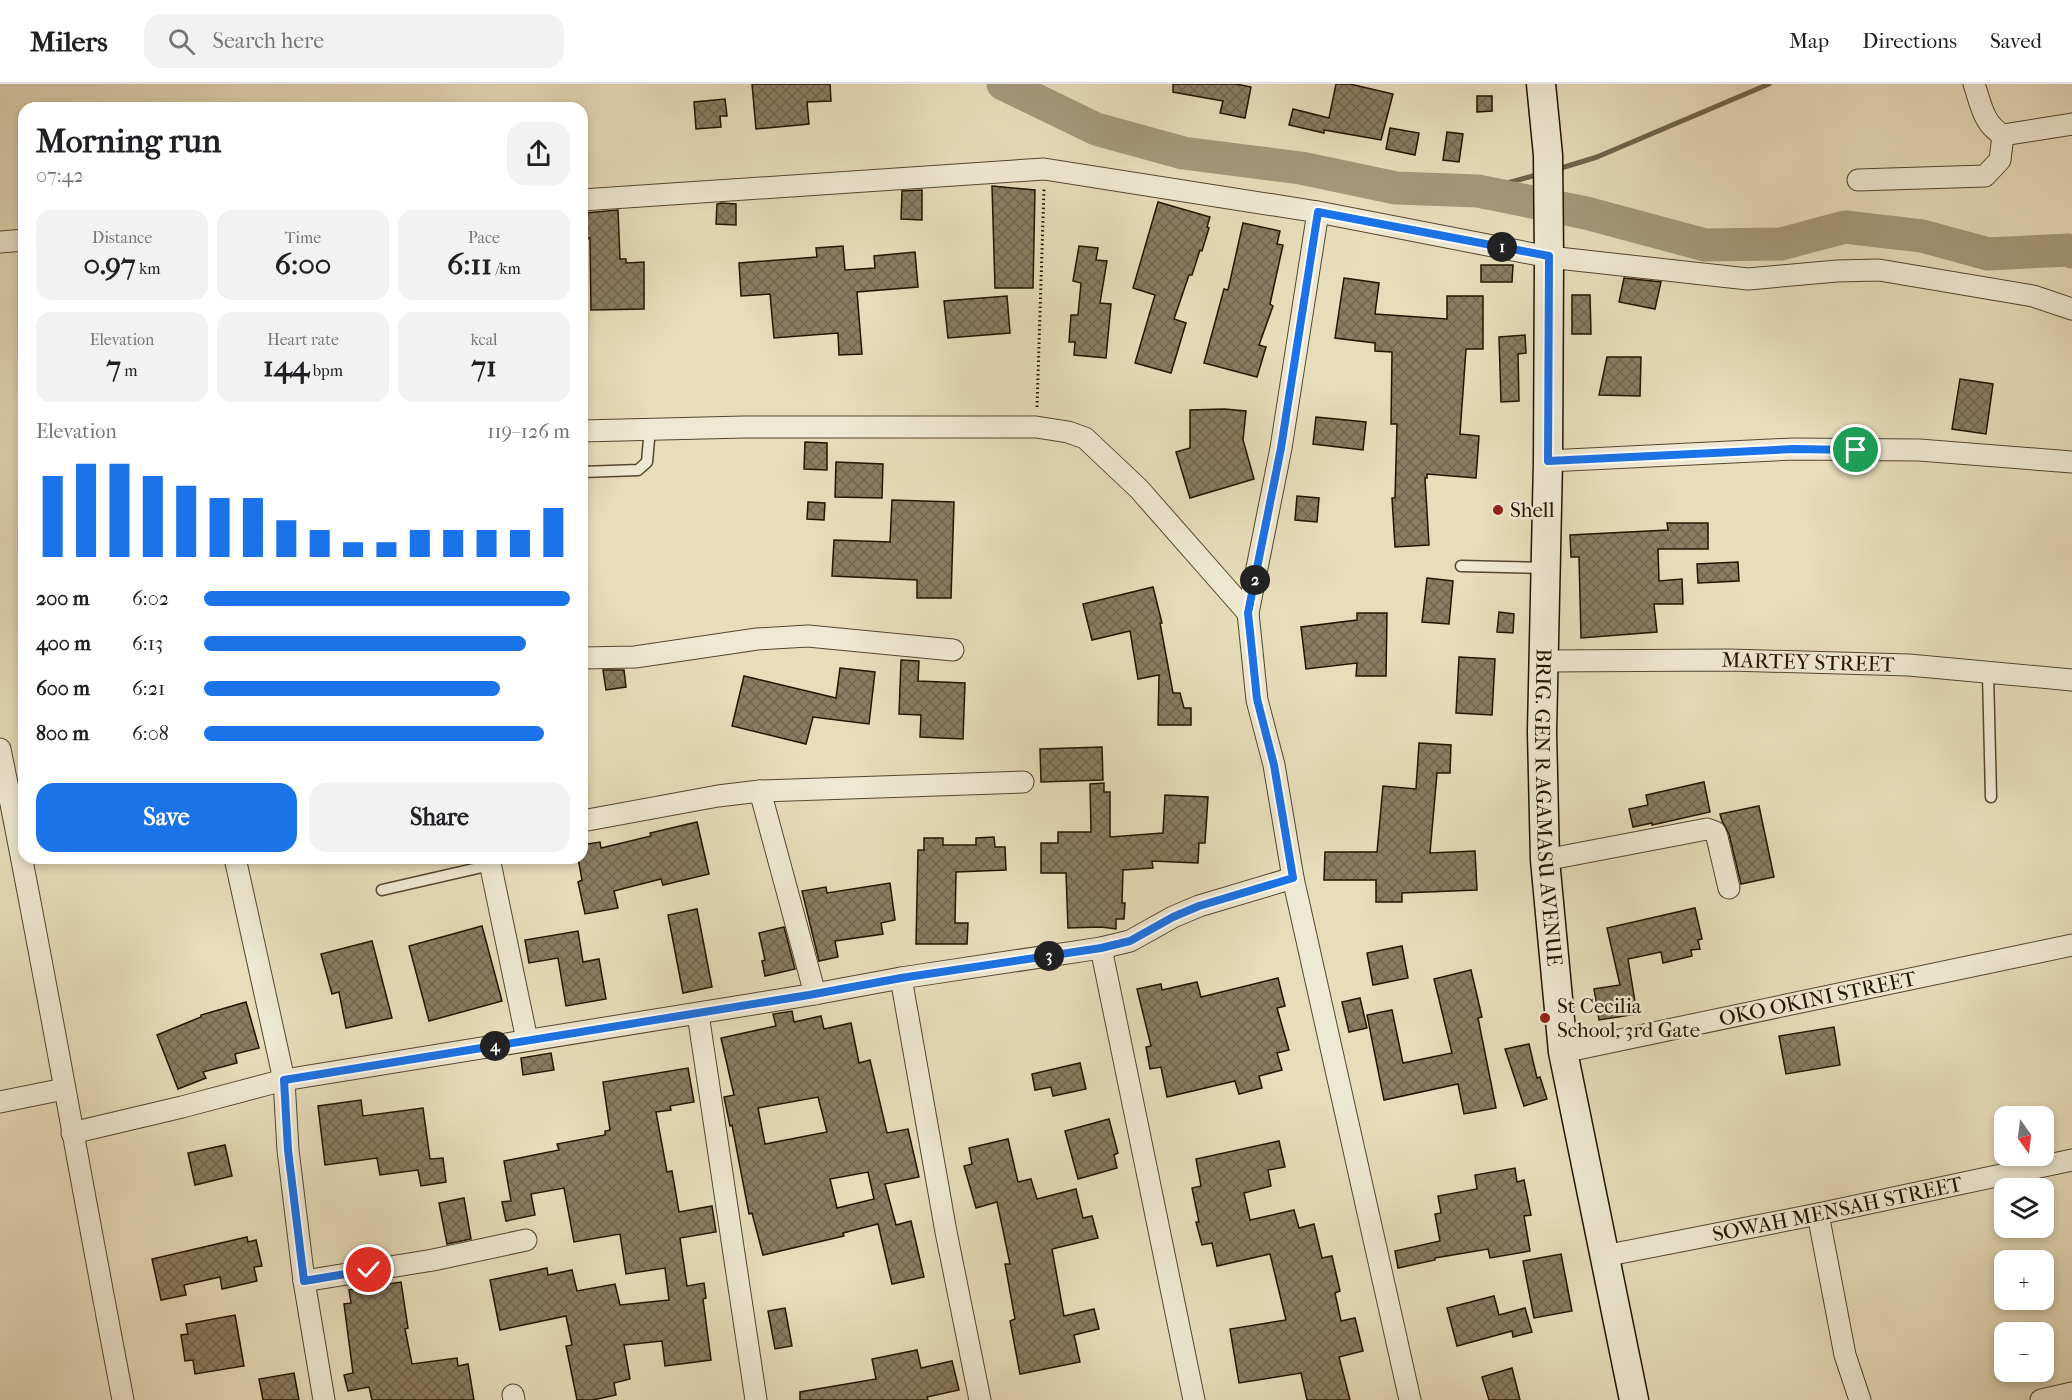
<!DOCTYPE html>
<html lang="en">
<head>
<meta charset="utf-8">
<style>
	:root { --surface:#fff; --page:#f2f2f2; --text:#202124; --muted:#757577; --line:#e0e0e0; --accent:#1a73e8 }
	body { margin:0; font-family:"IM FELL French Canon",serif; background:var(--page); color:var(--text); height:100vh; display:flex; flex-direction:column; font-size:22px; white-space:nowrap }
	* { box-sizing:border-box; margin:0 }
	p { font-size:20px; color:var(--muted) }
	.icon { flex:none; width:33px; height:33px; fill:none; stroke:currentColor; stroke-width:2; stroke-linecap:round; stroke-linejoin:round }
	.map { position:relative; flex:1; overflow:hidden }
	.details { position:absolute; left:18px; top:18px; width:570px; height:762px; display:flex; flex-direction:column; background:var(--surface); border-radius:18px; box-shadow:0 3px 9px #0003 }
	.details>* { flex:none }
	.needle { width:39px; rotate:166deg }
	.controls { position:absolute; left:1994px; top:1022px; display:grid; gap:12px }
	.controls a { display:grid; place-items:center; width:60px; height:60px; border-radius:12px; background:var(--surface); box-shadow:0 3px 9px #0003; font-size:30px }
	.pin { position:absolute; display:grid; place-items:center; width:51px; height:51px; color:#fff; margin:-26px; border:3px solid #fff; border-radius:50%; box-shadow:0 2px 6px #0007 }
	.km { position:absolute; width:30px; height:30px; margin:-15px; border-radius:50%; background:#222; color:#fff; font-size:16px; line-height:30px; text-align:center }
	.round { display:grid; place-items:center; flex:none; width:63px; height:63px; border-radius:18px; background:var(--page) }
	.headline { display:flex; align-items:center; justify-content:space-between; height:102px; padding:0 18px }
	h1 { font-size:33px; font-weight:800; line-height:45px }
	.stats { display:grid; grid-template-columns:repeat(3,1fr); gap:9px; height:102px; padding:6px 18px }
	.stats div { display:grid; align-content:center; border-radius:15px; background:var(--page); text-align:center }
	.stats b { font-size:30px; font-weight:800 }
	.stats small { font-size:16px; font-weight:400 }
	.stats p { font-size:16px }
	.chart { height:168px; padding:12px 18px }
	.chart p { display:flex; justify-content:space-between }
	.chart svg { width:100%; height:108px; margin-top:6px; stroke:var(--accent); stroke-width:6 }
	.action { display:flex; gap:12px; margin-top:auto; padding:12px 18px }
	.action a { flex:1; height:69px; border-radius:18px; background:var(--accent); color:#fff; font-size:24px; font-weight:800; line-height:69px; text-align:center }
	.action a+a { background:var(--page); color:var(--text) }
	ul { padding:0 18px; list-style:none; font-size:20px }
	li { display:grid; grid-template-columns:96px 72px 1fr; align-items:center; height:45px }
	li i { height:15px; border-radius:8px; background:var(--accent) }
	header { display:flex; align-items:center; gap:36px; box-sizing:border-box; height:84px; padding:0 30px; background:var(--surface); border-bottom:2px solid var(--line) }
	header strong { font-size:28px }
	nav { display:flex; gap:33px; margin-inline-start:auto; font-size:21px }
	.search { width:420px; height:54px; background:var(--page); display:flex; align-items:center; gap:15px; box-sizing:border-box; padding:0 21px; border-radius:18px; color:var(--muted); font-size:22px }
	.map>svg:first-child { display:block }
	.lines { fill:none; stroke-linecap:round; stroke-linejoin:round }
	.stream { stroke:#70644b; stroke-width:5 }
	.river { stroke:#a4997c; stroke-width:33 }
	.building { fill:url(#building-cross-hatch); stroke:#231401; stroke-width:1.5; fill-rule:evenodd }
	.lane-casing { stroke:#544630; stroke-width:13 }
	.street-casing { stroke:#544630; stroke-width:23 }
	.secondary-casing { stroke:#231401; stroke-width:31 }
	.path { stroke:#231401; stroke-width:3; stroke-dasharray:1.5 3; stroke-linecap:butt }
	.lane { stroke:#efe9d3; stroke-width:10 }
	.street { stroke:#efe9d3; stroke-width:21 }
	.secondary { stroke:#efe9d3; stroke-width:28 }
	.route-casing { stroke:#fff; stroke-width:12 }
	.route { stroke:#1a73e8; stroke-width:8 }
	.poi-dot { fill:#8f2418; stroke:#efe9d3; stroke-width:2 }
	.labels { text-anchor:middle; stroke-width:5; stroke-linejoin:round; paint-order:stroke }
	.poi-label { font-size:21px; fill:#231401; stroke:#efe9d3; text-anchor:start }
	.street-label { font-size:21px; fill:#231401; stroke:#efe9d3 }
</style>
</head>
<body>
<header>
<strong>Milers</strong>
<div class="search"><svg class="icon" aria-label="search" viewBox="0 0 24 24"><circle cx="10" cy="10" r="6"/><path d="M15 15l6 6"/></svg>Search here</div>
<nav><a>Map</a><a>Directions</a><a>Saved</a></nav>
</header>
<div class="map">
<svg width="2072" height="1316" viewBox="0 0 2072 1316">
	<defs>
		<pattern id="building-cross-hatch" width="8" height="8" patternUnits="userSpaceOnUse" patternTransform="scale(1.5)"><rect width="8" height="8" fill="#897d62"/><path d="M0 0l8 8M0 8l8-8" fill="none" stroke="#70654e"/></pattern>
	</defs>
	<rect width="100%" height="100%" fill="#e7ddbb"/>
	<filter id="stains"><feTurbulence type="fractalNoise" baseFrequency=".00333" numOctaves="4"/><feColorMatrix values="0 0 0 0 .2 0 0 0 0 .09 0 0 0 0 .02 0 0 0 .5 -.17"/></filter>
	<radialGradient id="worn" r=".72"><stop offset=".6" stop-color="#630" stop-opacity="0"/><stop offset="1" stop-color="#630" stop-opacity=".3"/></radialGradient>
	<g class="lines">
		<g class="stream">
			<polyline points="1558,85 1597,73 1769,0"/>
			<polyline points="1478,107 1540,90"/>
		</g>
		<polyline class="river" points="1003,0 1096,45 1183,69 1301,84 1396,104 1478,107 1586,129 1705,161 1781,160 1845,143 1922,152 1988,170 2068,166 2072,168"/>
	</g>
	<g class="building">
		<polygon points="752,0 830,0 831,17 807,18 809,40 756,45"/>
		<polygon points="1173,0 1236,0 1251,3 1245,34 1220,29 1223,17 1173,8"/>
		<polygon points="1336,0 1350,0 1393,10 1381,56 1324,46 1324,49 1289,41 1293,25 1329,34"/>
		<polygon points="1477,12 1492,12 1492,27 1477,28"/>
		<polygon points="725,15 727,32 720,32 721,43 696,45 694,18"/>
		<polygon points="1390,44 1419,49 1415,71 1386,65"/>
		<polygon points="1447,48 1463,50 1459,78 1443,76"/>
		<polygon points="992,102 1035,106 1033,204 995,204"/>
		<polygon points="922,106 922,136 901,135 902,107"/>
		<polygon points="1158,118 1210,133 1207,143 1209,144 1202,167 1200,166 1192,191 1189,191 1174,235 1186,239 1171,289 1135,279 1155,211 1133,204"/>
		<polygon points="721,119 736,120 736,141 716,140 717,120"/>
		<polygon points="618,126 620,175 626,175 626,179 644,178 644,225 591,226 590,154 586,155 585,129"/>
		<polygon points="1243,139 1280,147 1277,160 1283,161 1270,220 1273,222 1259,261 1266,263 1257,293 1204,279 1224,205 1228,206"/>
		<polygon points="843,162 845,186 875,184 874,172 915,168 918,203 857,208 862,270 839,271 838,249 774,254 770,210 741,212 739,179 817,173 816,164"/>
		<polygon points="1079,162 1098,164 1096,176 1107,177 1100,219 1111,220 1106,274 1074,271 1075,258 1069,258 1071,231 1078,231 1081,199 1073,197"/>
		<polygon points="1481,181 1513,181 1512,198 1481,198"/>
		<polygon points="1344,194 1379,199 1375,230 1447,235 1447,212 1483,212 1483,265 1466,265 1460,350 1479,352 1476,394 1427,390 1427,394 1425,394 1429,461 1395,463 1392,414 1395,414 1397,340 1391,340 1392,268 1375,267 1375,259 1335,254"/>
		<polygon points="1624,194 1661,198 1655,225 1619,218"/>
		<polygon points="1572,211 1590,211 1591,250 1572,250"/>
		<polygon points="1007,212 1010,249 948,254 944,217"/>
		<polygon points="1525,251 1526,269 1518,270 1519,317 1501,318 1499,253"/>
		<polygon points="1607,273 1641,273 1640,312 1599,311"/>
		<polygon points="1960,295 1993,300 1986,350 1952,345"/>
		<polygon points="1224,325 1246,327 1243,356 1254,395 1190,414 1176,368 1190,364 1190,326"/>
		<polygon points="1316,333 1366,338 1363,366 1313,360"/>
		<polygon points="805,358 827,359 827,386 804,385"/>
		<polygon points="836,378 883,380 882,414 835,413"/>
		<polygon points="1297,412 1319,414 1317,438 1295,436"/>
		<polygon points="892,416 954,418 951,514 917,514 917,496 832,492 834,456 890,458"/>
		<polygon points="808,418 825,419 824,436 807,435"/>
		<polygon points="1667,439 1708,439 1708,465 1658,465 1659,497 1682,495 1683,520 1654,520 1657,548 1581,554 1579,473 1571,473 1570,451 1668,446"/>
		<polygon points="1738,478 1739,497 1698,499 1697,480"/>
		<polygon points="1427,494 1453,497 1449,540 1422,538"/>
		<polygon points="1153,503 1162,539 1160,539 1173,609 1180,609 1184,624 1191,624 1191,641 1158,641 1159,591 1138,595 1130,547 1092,556 1083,520"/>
		<polygon points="1499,528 1514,530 1513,549 1497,548"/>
		<polygon points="1357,529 1387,529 1386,592 1356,592 1357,579 1306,585 1301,543 1357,536"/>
		<polygon points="1459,573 1495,575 1492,631 1456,629"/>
		<polygon points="901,576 919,577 918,597 965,599 963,655 920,653 921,631 899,630"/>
		<polygon points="840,584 875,588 869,640 813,633 806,660 732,642 744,592 836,614"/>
		<polygon points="603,586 624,586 626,603 606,606"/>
		<polygon points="1419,659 1451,661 1450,689 1437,689 1430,769 1475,767 1477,806 1402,809 1402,818 1376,818 1376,796 1324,796 1325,768 1377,768 1383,702 1416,705"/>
		<polygon points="1102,663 1103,696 1041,698 1040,665"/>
		<polygon points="1704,698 1710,728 1652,741 1652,739 1633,743 1629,725 1648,721 1646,711"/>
		<polygon points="1104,699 1104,708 1110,708 1110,753 1163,749 1165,711 1208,713 1205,759 1199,759 1198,779 1152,777 1153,784 1123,786 1122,819 1125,819 1124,835 1116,835 1116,845 1101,843 1068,844 1066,789 1041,789 1041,759 1058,759 1058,748 1091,748 1090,700"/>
		<polygon points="1759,722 1774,793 1741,800 1729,750 1722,737 1720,730"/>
		<polygon points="697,738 709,790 663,801 661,795 614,807 618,824 585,830 578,798 582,796 578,774 582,774 582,761 600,758 601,764 651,752 650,749"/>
		<polygon points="994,753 995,763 1005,763 1006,786 956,788 955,839 968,839 967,860 916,860 918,766 924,766 924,754 943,754 943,761 976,761 976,754"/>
		<polygon points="890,799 895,836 881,839 883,850 835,857 838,873 819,877 802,807 826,803 827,809"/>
		<polygon points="1695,824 1702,855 1698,856 1700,865 1691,866 1692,872 1663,879 1661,868 1628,875 1637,930 1599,936 1594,905 1620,901 1607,844"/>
		<polygon points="697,825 712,903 683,909 668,831"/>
		<polygon points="482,842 502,917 429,937 409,862"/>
		<polygon points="784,843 795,885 765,892 762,877 765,876 759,849"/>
		<polygon points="578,847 583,878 599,875 606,915 566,922 558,874 529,879 525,856"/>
		<polygon points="372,857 392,934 346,944 339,908 332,910 321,870"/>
		<polygon points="1402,862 1408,894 1373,901 1367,869"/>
		<polygon points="1471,886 1482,933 1478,934 1496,1024 1464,1030 1458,1000 1384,1016 1367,931 1392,926 1403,979 1452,969 1434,895"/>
		<polygon points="1278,894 1285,922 1277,924 1289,966 1277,969 1282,986 1259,992 1262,1004 1239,1010 1235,997 1167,1013 1161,983 1150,985 1146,963 1151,962 1137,905 1161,900 1162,906 1197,898 1201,913"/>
		<polygon points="1360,914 1367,944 1349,948 1342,918"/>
		<polygon points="246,918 259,964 235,970 237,979 203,988 206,994 178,1005 157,951 201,933 201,931"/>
		<path d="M792,927L794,938L821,932L824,945L851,939L859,979L870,976L887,1049L908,1045L919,1093L885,1100L896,1141L911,1137L924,1193L892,1200L878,1140L843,1149L844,1152L763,1171L752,1129L749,1130L732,1041L730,1042L724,1013L734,1011L721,954L776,942L773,930ZM818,1013L827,1048L765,1060L758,1024ZM868,1088L874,1115L837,1124L830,1095Z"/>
		<polygon points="1834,943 1840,981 1786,990 1779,952"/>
		<polygon points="1529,960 1537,994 1540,993 1547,1015 1524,1022 1505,965"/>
		<polygon points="551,969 554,986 523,991 521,974"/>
		<polygon points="1080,979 1086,1005 1053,1012 1051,1003 1035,1006 1032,990"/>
		<polygon points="688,984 694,1018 670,1022 671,1026 656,1028 667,1088 672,1087 679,1128 712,1122 716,1148 680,1154 687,1202 704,1199 706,1214 703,1215 711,1276 665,1282 662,1257 624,1261 630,1295 614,1299 616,1311 593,1316 577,1316 566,1262 572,1261 566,1232 500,1246 490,1196 547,1184 548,1191 572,1186 577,1207 615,1200 620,1221 669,1216 665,1184 626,1190 620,1150 574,1158 564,1104 531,1110 535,1131 506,1137 502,1118 511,1117 504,1077 559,1066 557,1060 605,1051 605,1047 610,1046 603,998"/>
		<polygon points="361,1016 363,1032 423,1024 430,1075 443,1074 446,1098 421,1102 418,1086 380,1091 377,1074 325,1081 318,1022"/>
		<polygon points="1109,1035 1118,1069 1114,1071 1117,1084 1078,1095 1065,1047"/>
		<polygon points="1008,1055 1018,1098 1031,1095 1037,1115 1076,1105 1083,1134 1092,1132 1098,1154 1052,1165 1064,1232 1094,1225 1099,1245 1074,1251 1080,1278 1020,1290 1010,1237 1015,1235 1005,1180 1010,1180 997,1118 976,1124 964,1082 972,1080 969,1064"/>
		<polygon points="1279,1057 1285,1083 1268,1086 1271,1102 1244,1109 1250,1136 1294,1126 1299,1144 1314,1140 1322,1174 1332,1172 1340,1207 1335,1209 1341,1237 1355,1234 1363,1267 1339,1273 1350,1316 1307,1316 1301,1289 1239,1299 1230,1245 1286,1236 1270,1170 1217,1182 1212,1159 1202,1161 1196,1138 1199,1138 1192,1104 1201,1102 1196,1075"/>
		<polygon points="225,1061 232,1092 195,1101 188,1069"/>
		<polygon points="1515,1084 1517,1098 1524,1096 1531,1131 1524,1132 1530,1167 1490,1174 1488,1165 1435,1174 1435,1176 1398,1184 1395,1167 1440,1157 1435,1130 1441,1129 1438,1112 1477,1105 1475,1091"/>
		<polygon points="464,1114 471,1155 447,1160 439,1119"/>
		<polygon points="247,1153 248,1158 256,1156 262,1182 254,1183 257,1197 222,1205 220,1193 184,1201 186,1211 161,1216 152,1175"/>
		<polygon points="1561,1170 1572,1227 1534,1234 1523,1177"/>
		<polygon points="401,1198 408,1244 405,1245 412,1280 457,1274 458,1282 468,1280 474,1316 372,1316 369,1303 348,1307 344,1291 353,1289 344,1220 351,1219 349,1206"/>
		<polygon points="1494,1212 1499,1231 1525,1224 1532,1248 1513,1253 1512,1247 1457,1262 1447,1224"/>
		<polygon points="785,1224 792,1262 775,1265 768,1227"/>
		<polygon points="235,1231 244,1282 195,1290 193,1276 185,1277 181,1251 188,1250 186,1240"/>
		<polygon points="917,1266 921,1284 952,1277 959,1306 927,1313 928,1316 800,1316 800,1308 876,1295 872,1275"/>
		<polygon points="1512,1284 1520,1316 1489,1316 1482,1293"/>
		<polygon points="294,1289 299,1316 263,1316 259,1295"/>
	</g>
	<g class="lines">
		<g class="lane-casing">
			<g id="lane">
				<polyline points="582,388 638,386 647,378 650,344"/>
				<polyline points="1461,482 1546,484"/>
				<polyline points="1988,589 1991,713"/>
				<polyline points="382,806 491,781"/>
			</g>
		</g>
		<g class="street-casing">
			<g id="street">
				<path d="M1974,0C1981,20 1983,40 2003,51L2072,40"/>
				<polyline points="1858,96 1985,92 2000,76 2003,51"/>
				<polyline points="582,116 1044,85 1318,128 1549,173 1748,195 1837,187 1879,186 2033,212 2072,225"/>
				<polyline points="1318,128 1281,364 1248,529 1257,616 1274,681 1293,794 1410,1316"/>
				<polyline points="0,158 24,156"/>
				<polyline points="582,347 744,343 1036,343 1068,348 1085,354 1139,405 1248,529"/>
				<polyline points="1548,377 1793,365 1919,366 2072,378"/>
				<polyline points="582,574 635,573 757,555 808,552 953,566"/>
				<path id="s1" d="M1544,577L1730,576L1909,581L2072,596"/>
				<path d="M0,665C44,881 81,1099 123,1316"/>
				<polyline points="760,707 815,910"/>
				<polyline points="582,737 718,712 760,707 1023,698"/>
				<polyline points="235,774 284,996 288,1066 304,1197 324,1316"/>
				<polyline points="489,774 527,956"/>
				<polyline points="1545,776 1707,745 1715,748 1717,753 1729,804"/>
				<polyline points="1101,864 1194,1316"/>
				<polyline points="901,894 946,1148 980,1316"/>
				<polyline points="698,930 756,1316"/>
				<path id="s2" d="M1563,968L2072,861"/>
				<polyline points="0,1018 64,1005"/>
				<polyline points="72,1049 182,1023 284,996 809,911 901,894 1101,864 1130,857 1173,833 1199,822 1293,794"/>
				<polyline points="1818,1130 1845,1271 1860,1316"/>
				<path id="s3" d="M1604,1172L1818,1130L2072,1076"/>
				<polyline points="304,1197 433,1176 526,1156"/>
				<polyline points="513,1311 514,1316"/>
				<polyline points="2041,1316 2072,1309"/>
			</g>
		</g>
		<g class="secondary-casing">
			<g id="secondary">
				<path id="s4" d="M1541,0L1548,71L1549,173L1548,377L1542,648L1545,776L1563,968L1634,1316"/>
			</g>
		</g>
		<polyline class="path" points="1037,323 1044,104"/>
		<use href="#lane" class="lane"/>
		<use href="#street" class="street"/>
		<use href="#secondary" class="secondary"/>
	</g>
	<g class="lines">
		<g class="route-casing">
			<polyline id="route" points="369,1186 304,1197 288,1066 284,996 809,911 901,894 1101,864 1130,857 1173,833 1199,822 1293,794 1274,681 1257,615 1248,529 1281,364 1318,128 1549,172 1548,377 1793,365 1856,366"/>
		</g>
		<use href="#route" class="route"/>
	</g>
	<g class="poi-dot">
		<circle cx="1498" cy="426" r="6"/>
		<circle cx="1545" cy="934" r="6"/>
	</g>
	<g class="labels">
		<g class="poi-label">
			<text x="1510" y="433">Shell</text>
			<text x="1557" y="929">St Cecilia<tspan x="1557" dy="24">School, 3rd Gate</tspan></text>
		</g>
		<g class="street-label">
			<text dy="7" stroke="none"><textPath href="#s1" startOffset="264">MARTEY STREET</textPath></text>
			<text dy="7" stroke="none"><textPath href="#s4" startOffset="724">BRIG. GEN R AGAMASU AVENUE</textPath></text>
			<text dy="7" stroke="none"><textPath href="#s2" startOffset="260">OKO OKINI STREET</textPath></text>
			<text dy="7" stroke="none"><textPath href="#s3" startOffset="238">SOWAH MENSAH STREET</textPath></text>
		</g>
	</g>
	<rect width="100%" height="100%" filter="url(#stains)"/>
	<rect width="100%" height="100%" fill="url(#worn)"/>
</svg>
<div class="controls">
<a><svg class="needle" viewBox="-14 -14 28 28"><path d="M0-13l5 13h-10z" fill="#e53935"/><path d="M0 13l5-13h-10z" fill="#757577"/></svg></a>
<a><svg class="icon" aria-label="layers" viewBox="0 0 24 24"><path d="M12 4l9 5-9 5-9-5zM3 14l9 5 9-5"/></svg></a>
<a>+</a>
<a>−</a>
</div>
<div class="pin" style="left:1856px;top:366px;background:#1e9e55"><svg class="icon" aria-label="arrive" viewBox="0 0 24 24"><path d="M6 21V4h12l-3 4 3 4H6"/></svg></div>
<div class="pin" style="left:369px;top:1186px;background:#d93025"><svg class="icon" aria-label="check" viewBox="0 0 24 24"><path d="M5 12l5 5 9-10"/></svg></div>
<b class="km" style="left:1502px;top:163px">1</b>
<b class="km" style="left:1255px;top:496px">2</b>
<b class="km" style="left:1049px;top:872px">3</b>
<b class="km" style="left:495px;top:962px">4</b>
<section class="details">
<div class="headline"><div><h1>Morning run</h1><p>07:42</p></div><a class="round"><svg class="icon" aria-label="share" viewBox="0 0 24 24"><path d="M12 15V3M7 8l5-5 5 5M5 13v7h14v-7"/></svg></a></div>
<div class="stats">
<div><p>Distance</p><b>0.97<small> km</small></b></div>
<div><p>Time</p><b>6:00</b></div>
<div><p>Pace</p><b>6:11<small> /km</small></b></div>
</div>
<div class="stats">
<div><p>Elevation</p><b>7<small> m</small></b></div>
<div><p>Heart rate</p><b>144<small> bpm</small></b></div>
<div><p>kcal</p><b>71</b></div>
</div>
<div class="chart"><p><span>Elevation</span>119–126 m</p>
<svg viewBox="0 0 160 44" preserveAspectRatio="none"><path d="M5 44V11M15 44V6M25 44V6M35 44V11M45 44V15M55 44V20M65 44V20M75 44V29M85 44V33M95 44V38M105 44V38M115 44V33M125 44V33M135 44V33M145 44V33M155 44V24"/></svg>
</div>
<ul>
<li><b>200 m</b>6:02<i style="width:100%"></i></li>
<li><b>400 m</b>6:13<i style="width:88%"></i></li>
<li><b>600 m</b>6:21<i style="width:81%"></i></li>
<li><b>800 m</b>6:08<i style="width:93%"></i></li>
</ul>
<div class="action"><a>Save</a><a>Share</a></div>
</section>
</div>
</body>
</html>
